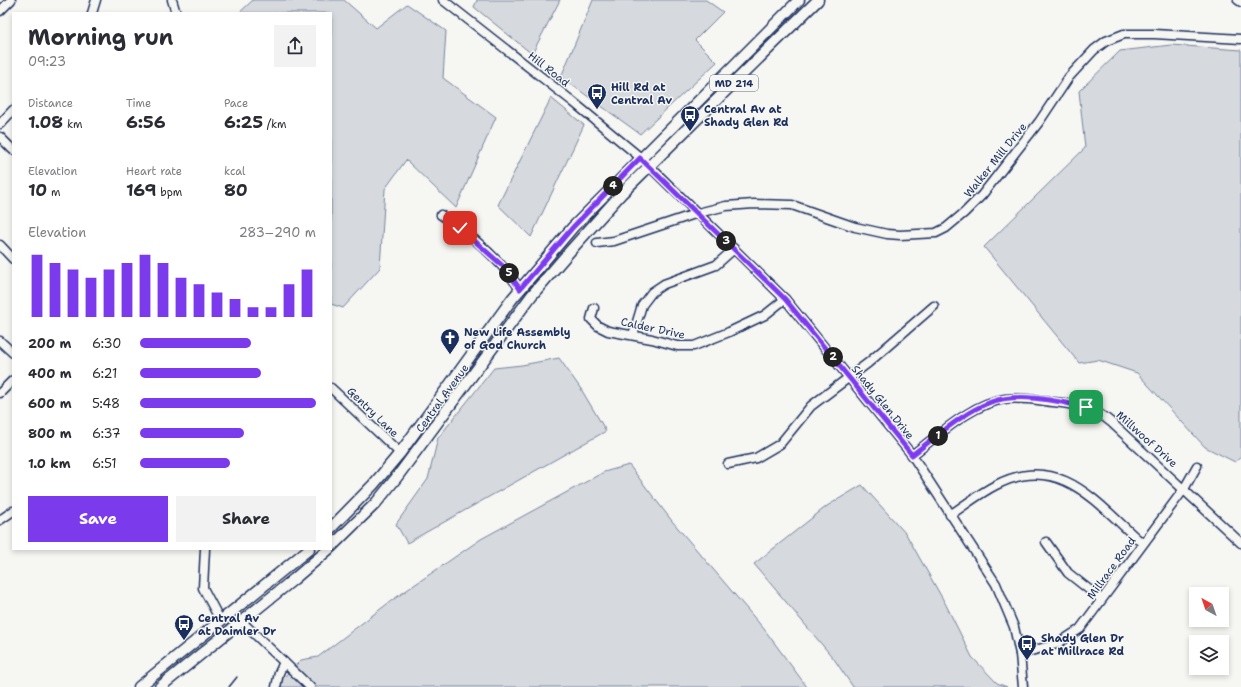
<!DOCTYPE html>
<html lang="en">
<head>
<meta charset="utf-8">
<style>
	:root { --surface:#fff; --page:#f2f2f3; --text:#2b2b33; --muted:#7c7c81; --accent:#7c3aed }
	body { margin:0; font-family:"Shantell Sans",sans-serif; background:var(--page); color:var(--text); height:100vh; display:flex; flex-direction:column; font-size:15px; white-space:nowrap }
	* { box-sizing:border-box; margin:0 }
	p { font-size:13px; color:var(--muted) }
	.icon { flex:none; width:22px; height:22px; fill:none; stroke:currentColor; stroke-width:2; stroke-linecap:round; stroke-linejoin:round }
	.map { position:relative; flex:1; overflow:hidden }
	.drawer { position:absolute; left:12px; top:12px; width:320px; height:538px; display:flex; flex-direction:column; background:var(--surface); border-radius:0px; box-shadow:0 2px 6px #0003 }
	.drawer>* { flex:none }
	.needle { width:26px; rotate:320deg }
	.buttons { position:absolute; left:1189px; top:587px; display:grid; gap:8px }
	.buttons a { display:grid; place-items:center; width:40px; height:40px; border-radius:0px; background:var(--surface); box-shadow:0 2px 6px #0003; font-size:20px }
	.pin { position:absolute; display:grid; place-items:center; width:34px; height:34px; color:#fff; margin:-17px; border-radius:8px; box-shadow:0 2px 6px #0006 }
	.km { position:absolute; width:20px; height:20px; margin:-10px; border-radius:50%; background:#222; color:#fff; font-size:11px; line-height:20px; text-align:center }
	.round { display:grid; place-items:center; flex:none; width:42px; height:42px; border-radius:0px; background:var(--page) }
	.headline { display:flex; align-items:center; justify-content:space-between; height:68px; padding:0 16px }
	h1 { font-size:22px; font-weight:700; line-height:30px }
	.metrics { display:grid; grid-template-columns:repeat(3,1fr); gap:6px; height:68px; padding:4px 16px }
	.metrics div { display:grid; align-content:center }
	.metrics b { font-size:17px; font-weight:700 }
	.metrics small { font-size:11px; font-weight:400 }
	.metrics p { font-size:11px }
	.chart { height:112px; padding:8px 16px }
	.chart p { display:flex; justify-content:space-between }
	.chart svg { width:100%; height:72px; margin-top:4px; stroke:var(--accent); stroke-width:6 }
	.button { display:flex; gap:8px; margin-top:auto; padding:8px 16px }
	.button a { flex:1; height:46px; border-radius:0px; background:var(--accent); color:#fff; font-size:16px; font-weight:700; line-height:46px; text-align:center }
	.button a+a { background:var(--page); color:var(--text) }
	ul { padding:0 16px; list-style:none; font-size:13px }
	li { display:grid; grid-template-columns:64px 48px 1fr; align-items:center; height:30px }
	li i { height:10px; border-radius:5px; background:var(--accent) }
	.map>svg:first-child { display:block }
	.green { fill:#d6d9dd; stroke:#78849e }
	.lines { fill:none; stroke-linecap:round; stroke-linejoin:round }
	.minor-casing { stroke:#1b2f5e; stroke-width:11 }
	.major-casing { stroke:#1b2f5e; stroke-width:13 }
	.minor { stroke:#f6f6f2; stroke-width:8 }
	.major { stroke:#f6f6f2; stroke-width:10 }
	.rail { stroke:#1b2f5e; stroke-width:1.5 }
	.route-casing { stroke:#fff; stroke-width:8 }
	.route { stroke:#7c3aed; stroke-width:5 }
	.labels { text-anchor:middle; stroke-width:3; stroke-linejoin:round; paint-order:stroke }
	.shield { fill:#f6f6f2; stroke:#5d6b8a; stroke-width:1 }
	.shield-label { font-size:10px; font-weight:bold; fill:#1b2f5e }
	.street-label { font-size:11px; fill:#1b2f5e; stroke:#f6f6f2 }
	.poi-label { font-size:11px; font-weight:bold; fill:#1b2f5e; stroke:#f6f6f2; text-anchor:start }
</style>
</head>
<body>
<div class="map">
<svg width="1241" height="687" viewBox="0 0 1241 687">
	<rect width="100%" height="100%" fill="#f6f6f2"/>
	<filter id="ink" filterUnits="userSpaceOnUse"><feTurbulence type="fractalNoise" baseFrequency=".025" numOctaves="2"/><feDisplacementMap in="SourceGraphic" scale="8" xChannelSelector="R" yChannelSelector="G"/><feConvolveMatrix kernelMatrix="1 2 1 2 8 2 1 2 1" color-interpolation-filters="sRGB"/></filter>
	<g filter="url(#ink)">
		<g class="green">
			<polygon points="253,0 344,0 376,28 407,4 446,31 443,78 496,117 456,208 406,160 385,189 380,268 343,308 331,304 331,13 239,13"/>
			<polygon points="477,0 560,0 532,54 474,7"/>
			<polygon points="593,0 706,0 723,12 695,40 717,62 640,134 561,77"/>
			<polygon points="1171,45 1241,50 1241,457 1235,462 1205,447 1137,373 1098,360 1079,363 984,247 1085,148 1079,91 1120,51"/>
			<polygon points="551,98 584,125 531,237 498,205"/>
			<polygon points="559,358 581,389 606,431 407,543 396,524 428,479 438,438 494,368 522,365"/>
			<polygon points="629,465 672,521 764,629 807,687 274,687 301,660 318,657 391,601 481,539 604,472"/>
			<polygon points="862,485 906,534 945,603 972,657 997,683 1007,687 853,687 834,659 754,564 827,506"/>
		</g>
		<g class="lines">
			<g class="minor-casing">
				<g id="minor">
					<polyline points="172,0 176,13"/>
					<polyline points="443,0 572,101 641,158 785,299 912,455 996,584 1014,627 1020,654 1023,687"/>
					<polyline points="1238,0 1241,2"/>
					<polyline points="0,11 11,0"/>
					<polyline points="92,13 96,0"/>
					<polyline points="0,124 13,110"/>
					<polyline points="0,137 13,150"/>
					<path d="M441,215C472,235 499,258 520,289"/>
					<polyline points="597,243 614,241 698,213 726,206 754,204 792,205 855,227 887,234 900,235 936,233 946,228 964,213 982,195 1039,122 1069,77 1094,50 1106,41 1124,34 1154,34 1241,39"/>
					<polyline points="0,245 13,259"/>
					<polyline points="594,308 591,319 598,326 608,331 652,339 677,346 694,346 729,332 765,315 785,299"/>
					<polyline points="633,335 642,305 652,292 664,284 716,265 734,249"/>
					<polyline points="0,341 13,353"/>
					<polyline points="331,388 400,453"/>
					<polyline points="0,393 13,380"/>
					<path d="M912,455C938,436 972,403 1005,399C1021,397 1037,400 1053,402C1076,404 1095,408 1112,423L1241,543"/>
					<polyline points="728,464 756,458 780,444 811,406 868,363 934,306"/>
					<path d="M950,515C965,505 980,493 996,485C1061,451 1099,506 1142,543"/>
					<polyline points="0,520 13,511"/>
					<polyline points="1046,542 1068,573 1101,599"/>
					<polyline points="205,549 203,588 220,620"/>
					<polyline points="241,621 310,687"/>
					<polyline points="1020,654 1057,644 1080,629 1184,489 1197,466"/>
					<polyline points="276,687 279,673 284,662"/>
				</g>
			</g>
			<g class="major-casing">
				<g id="major">
					<polyline points="331,528 373,485 400,453 512,299 573,227 799,0"/>
					<polyline points="331,547 376,503 397,477 532,295 570,251 622,193 818,0"/>
					<polyline points="139,687 309,549"/>
					<polyline points="160,687 294,579 329,549"/>
				</g>
			</g>
			<use href="#minor" class="minor"/>
			<use href="#major" class="major"/>
			<polyline class="rail" points="229,687 237,677"/>
		</g>
	</g>
	<g class="lines" filter="url(#ink)">
		<g class="route-casing">
			<path id="route" d="M460,228L504,267L520,289L573,227L640,158L785,299L912,455C935,438 963,412 991,402C1019,392 1057,401 1086,407"/>
		</g>
		<use href="#route" class="route"/>
	</g>
	<defs>
		<g id="bus-pin" transform="scale(1)"><path d="M0 17L-7.5 6A9.5 9.5 0 1 1 7.5 6Z" fill="#1b2f5e" stroke="#f6f6f2"/><path d="M-5-6H5V4H4V6H2V4H-2V6H-4V4H-5ZM-3.5-4V0h7V-4ZM-3.5 1.2v1.5H-2V1.2ZM2 1.2v1.5H3.5V1.2Z" fill="#fff"/></g>
		<g id="church-pin" transform="scale(1)"><path d="M0 17L-7.5 6A9.5 9.5 0 1 1 7.5 6Z" fill="#1b2f5e" stroke="#f6f6f2"/><path d="M-1.2-6h2.4v3.5h3.3v2.4h-3.3V6h-2.4V-.1h-3.3v-2.4h3.3Z" fill="#fff"/></g>
	</defs>
	<g fill-rule="evenodd">
		<use href="#bus-pin" x="597" y="93"/>
		<use href="#bus-pin" x="690" y="115"/>
		<use href="#church-pin" x="450" y="338"/>
		<use href="#bus-pin" x="184" y="624"/>
		<use href="#bus-pin" x="1027" y="644"/>
	</g>
	<g class="labels">
		<rect class="shield" x="710" y="75" width="48" height="16" rx="3"/>
		<g class="shield-label">
			<text x="734" y="87">MD 214</text>
		</g>
		<g class="street-label">
			<text transform="translate(549 69) rotate(38)" y="4">Hill Road</text>
			<text transform="translate(995 160) rotate(-51)" y="4">Walker Mill Drive</text>
			<text transform="translate(653 328) rotate(12)" y="4">Calder Drive</text>
			<text transform="translate(442 398) rotate(-54)" y="4">Central Avenue</text>
			<text transform="translate(883 402) rotate(51)" y="4">Shady Glen Drive</text>
			<text transform="translate(373 412) rotate(44)" y="4">Gentry Lane</text>
			<text transform="translate(1147 439) rotate(42)" y="4">Millwoof Drive</text>
			<text transform="translate(1111 568) rotate(-54)" y="4">Millrace Road</text>
		</g>
		<g class="poi-label">
			<text x="611" y="91">Hill Rd at<tspan x="611" dy="13">Central Av</tspan></text>
			<text x="704" y="113">Central Av at<tspan x="704" dy="13">Shady Glen Rd</tspan></text>
			<text x="464" y="336">New Life Assembly<tspan x="464" dy="13">of God Church</tspan></text>
			<text x="198" y="622">Central Av<tspan x="198" dy="13">at Daimler Dr</tspan></text>
			<text x="1041" y="642">Shady Glen Dr<tspan x="1041" dy="13">at Millrace Rd</tspan></text>
		</g>
	</g>
</svg>
<div class="buttons">
<a><svg class="needle" viewBox="-14 -14 28 28"><path d="M0-13l5 13h-10z" fill="#e53935"/><path d="M0 13l5-13h-10z" fill="#7c7c81"/></svg></a>
<a><svg class="icon" aria-label="layers" viewBox="0 0 24 24"><path d="M12 4l9 5-9 5-9-5zM3 14l9 5 9-5"/></svg></a>
</div>
<div class="pin" style="left:1086px;top:407px;background:#1e9e55"><svg class="icon" aria-label="arrive" viewBox="0 0 24 24"><path d="M6 21V4h12l-3 4 3 4H6"/></svg></div>
<div class="pin" style="left:460px;top:228px;background:#d93025"><svg class="icon" aria-label="check" viewBox="0 0 24 24"><path d="M5 12l5 5 9-10"/></svg></div>
<b class="km" style="left:938px;top:436px">1</b>
<b class="km" style="left:833px;top:357px">2</b>
<b class="km" style="left:726px;top:241px">3</b>
<b class="km" style="left:613px;top:186px">4</b>
<b class="km" style="left:509px;top:273px">5</b>
<section class="drawer">
<div class="headline"><div><h1>Morning run</h1><p>09:23</p></div><a class="round"><svg class="icon" aria-label="share" viewBox="0 0 24 24"><path d="M12 15V3M7 8l5-5 5 5M5 13v7h14v-7"/></svg></a></div>
<div class="metrics">
<div><p>Distance</p><b>1.08<small> km</small></b></div>
<div><p>Time</p><b>6:56</b></div>
<div><p>Pace</p><b>6:25<small> /km</small></b></div>
</div>
<div class="metrics">
<div><p>Elevation</p><b>10<small> m</small></b></div>
<div><p>Heart rate</p><b>169<small> bpm</small></b></div>
<div><p>kcal</p><b>80</b></div>
</div>
<div class="chart"><p><span>Elevation</span>283–290 m</p>
<svg viewBox="0 0 160 44" preserveAspectRatio="none"><path d="M5 44V6M15 44V11M25 44V15M35 44V20M45 44V15M55 44V11M65 44V6M75 44V11M85 44V20M95 44V24M105 44V29M115 44V33M125 44V38M135 44V38M145 44V24M155 44V15"/></svg>
</div>
<ul>
<li><b>200 m</b>6:30<i style="width:63%"></i></li>
<li><b>400 m</b>6:21<i style="width:69%"></i></li>
<li><b>600 m</b>5:48<i style="width:100%"></i></li>
<li><b>800 m</b>6:37<i style="width:59%"></i></li>
<li><b>1.0 km</b>6:51<i style="width:51%"></i></li>
</ul>
<div class="button"><a>Save</a><a>Share</a></div>
</section>
</div>
</body>
</html>
